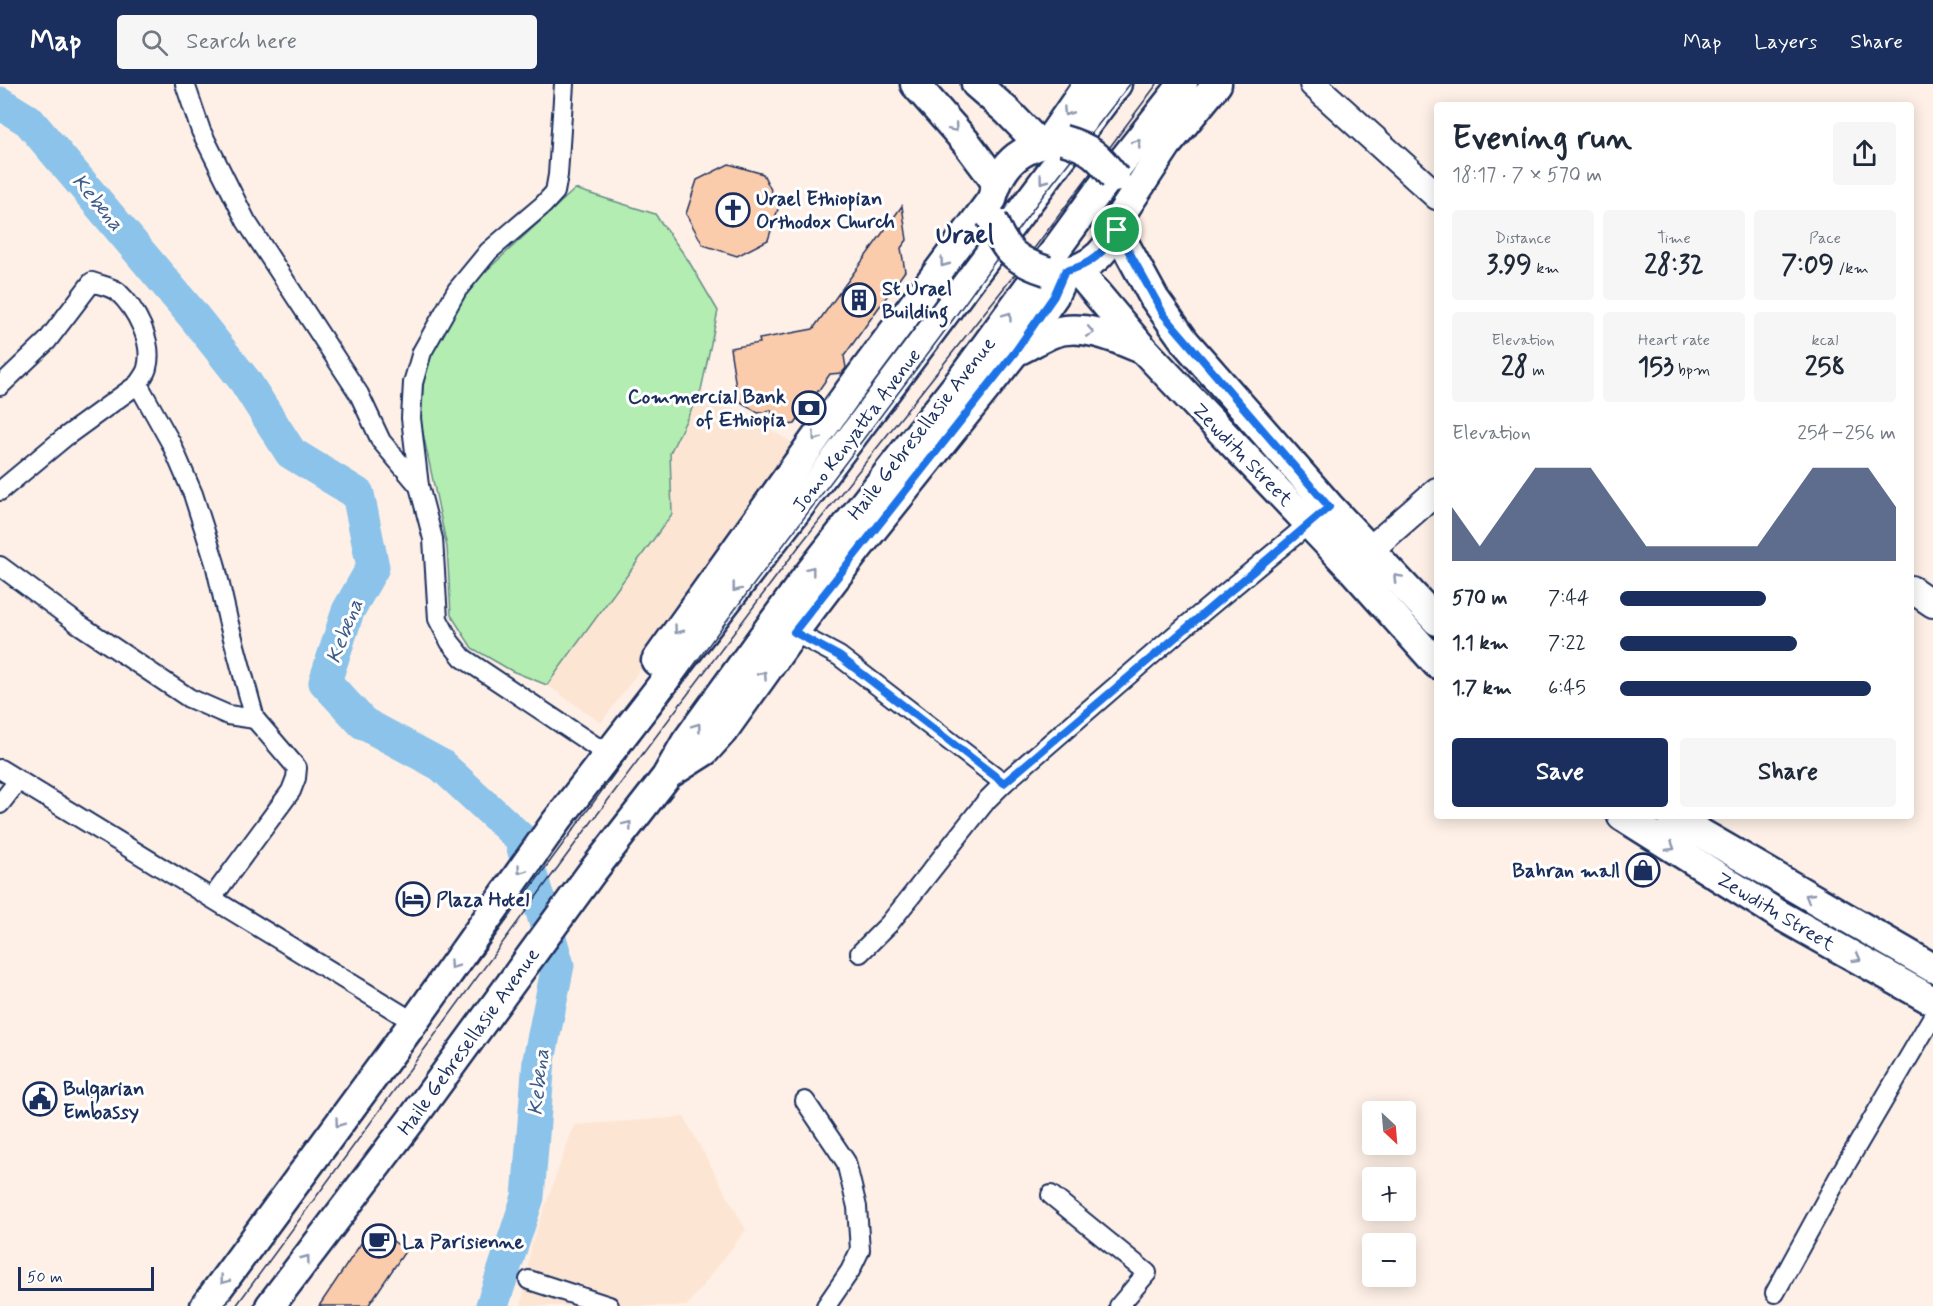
<!DOCTYPE html>
<html lang="en">
<head>
<meta charset="utf-8">
<style>
	:root { --surface:#fff; --page:#f6f6f7; --text:#1f2937; --muted:#747a83; --accent:#1b2f5e }
	body { margin:0; font-family:Mynerve,sans-serif; background:var(--page); color:var(--text); height:100vh; display:flex; flex-direction:column; font-size:22px; white-space:nowrap }
	* { box-sizing:border-box; margin:0 }
	p { font-size:20px; color:var(--muted) }
	.icon { flex:none; width:33px; height:33px; fill:none; stroke:currentColor; stroke-width:2; stroke-linecap:round; stroke-linejoin:round }
	.map { position:relative; flex:1; overflow:hidden }
	.panel { position:absolute; left:1434px; top:18px; width:480px; height:717px; display:flex; flex-direction:column; background:var(--surface); border-radius:6px; box-shadow:0 3px 15px #0003 }
	.panel>* { flex:none }
	.needle { width:39px; rotate:154deg }
	.fabs { position:absolute; left:1362px; top:1017px; display:grid; gap:12px }
	.fabs a { display:grid; place-items:center; width:54px; height:54px; border-radius:6px; background:var(--surface); box-shadow:0 3px 15px #0003; font-size:30px }
	.scale { position:absolute; left:18px; bottom:15px; width:136px; box-sizing:border-box; padding-left:6px; border:3px solid #1b2f5e; border-top:0; font-size:16px; line-height:21px; white-space:nowrap; color:#1b2f5e; -webkit-text-stroke:4px #fff; paint-order:stroke }
	.pin { position:absolute; display:grid; place-items:center; width:51px; height:51px; color:#fff; margin:-26px; border:3px solid #fff; border-radius:50%; box-shadow:0 2px 6px #0007 }
	.round { display:grid; place-items:center; flex:none; width:63px; height:63px; border-radius:6px; background:var(--page) }
	.summary { display:flex; align-items:center; justify-content:space-between; height:102px; padding:0 18px }
	h1 { font-size:33px; font-weight:700; line-height:45px }
	.stats { display:grid; grid-template-columns:repeat(3,1fr); gap:9px; height:102px; padding:6px 18px }
	.stats div { display:grid; align-content:center; border-radius:6px; background:var(--page); text-align:center }
	.stats b { font-size:26px; font-weight:700 }
	.stats small { font-size:16px; font-weight:400 }
	.stats p { font-size:16px }
	.chart { height:168px; padding:12px 18px }
	.chart p { display:flex; justify-content:space-between }
	.chart svg { width:100%; height:108px; margin-top:6px; fill:var(--accent); opacity:.7 }
	.primary-button { display:flex; gap:12px; margin-top:auto; padding:12px 18px }
	.primary-button a { flex:1; height:69px; border-radius:6px; background:var(--accent); color:#fff; font-size:24px; font-weight:700; line-height:69px; text-align:center }
	.primary-button a+a { background:var(--page); color:var(--text) }
	ul { padding:0 18px; list-style:none; font-size:20px }
	li { display:grid; grid-template-columns:96px 72px 1fr; align-items:center; height:45px }
	li i { height:15px; border-radius:8px; background:var(--accent) }
	header { display:flex; align-items:center; gap:36px; box-sizing:border-box; height:84px; padding:0 30px; background:var(--accent); color:#fff }
	header strong { font-size:28px }
	nav { display:flex; gap:33px; margin-inline-start:auto; font-size:21px }
	.search { width:420px; height:54px; background:var(--page); display:flex; align-items:center; gap:15px; box-sizing:border-box; padding:0 21px; border-radius:6px; color:var(--muted); font-size:22px }
	.map>svg:first-child { display:block }
	.built { fill:#fde5d4 }
	.green { fill:#b3edb2; stroke:#678e88; stroke-width:1.5 }
	.lines { fill:none; stroke-linecap:round; stroke-linejoin:round }
	.river { stroke:#8cc3ea; stroke-width:33 }
	.building { fill:#fbccab; stroke:#1b2f5e; stroke-width:1.5 }
	.street-casing { stroke:#1b2f5e; stroke-width:22 }
	.secondary-casing { stroke:#1b2f5e; stroke-width:30 }
	.primary-casing { stroke:#1b2f5e; stroke-width:33 }
	.street { stroke:#fff; stroke-width:18 }
	.secondary { stroke:#fff; stroke-width:26 }
	.primary { stroke:#fff; stroke-width:28 }
	.tram { stroke:#1b2f5e; stroke-width:1.5 }
	.primary-bridge-casing { stroke:#1b2f5e; stroke-width:33; stroke-linecap:butt }
	.primary-bridge { stroke:#fff; stroke-width:28 }
	.oneway { stroke:#8d97ae }
	.route-casing { stroke:#fff; stroke-width:12 }
	.route { stroke:#1a73e8; stroke-width:8 }
	.labels { text-anchor:middle; stroke-width:6; stroke-linejoin:round; paint-order:stroke }
	.poi-label { font-size:20px; font-weight:bold; fill:#1b2f5e; stroke:#fff; text-anchor:start }
	.street-label { font-size:20px; fill:#1b2f5e; stroke:#fff }
	.water-label { font-size:21px; font-style:italic; fill:#3d5b88; stroke:#fff }
	.district-label { font-size:26px; font-weight:bold; fill:#1b2f5e; stroke:#fff }
</style>
</head>
<body>
<header>
<strong>Map</strong>
<div class="search"><svg class="icon" aria-label="search" viewBox="0 0 24 24"><circle cx="10" cy="10" r="6"/><path d="M15 15l6 6"/></svg>Search here</div>
<nav><a>Map</a><a>Layers</a><a>Share</a></nav>
</header>
<div class="map">
<svg width="1933" height="1222" viewBox="0 0 1933 1222">
	<rect width="100%" height="100%" fill="#fef0e6"/>
	<filter id="ink" filterUnits="userSpaceOnUse"><feTurbulence type="fractalNoise" baseFrequency=".0167" numOctaves="2"/><feDisplacementMap in="SourceGraphic" scale="12" xChannelSelector="R" yChannelSelector="G"/><feConvolveMatrix kernelMatrix="1 2 1 2 8 2 1 2 1" color-interpolation-filters="sRGB"/></filter>
	<g filter="url(#ink)">
		<g class="built">
			<polygon points="701,306 802,364 601,639 547,601 672,430 670,369"/>
			<polygon points="684,1033 746,1146 687,1222 521,1222 532,1159 574,1041"/>
		</g>
		<polygon class="green" points="575,105 655,130 688,176 718,227 701,306 670,369 672,430 547,601 512,587 472,564 451,531 447,463 420,335 426,274 460,211"/>
		<g class="lines">
			<polyline class="river" points="0,19 29,37 191,229 245,297 291,369 358,410 373,483 348,527 325,598 363,639 441,681 520,754 558,881 539,976 528,1113 492,1222"/>
		</g>
		<g class="building">
			<polygon points="729,80 763,90 779,122 768,156 737,172 703,161 686,130 697,96"/>
			<polygon points="902,122 907,156 901,164 905,187 844,272 846,284 842,289 830,290 795,340 776,343 771,326 758,329 738,316 730,264 760,259 759,255 813,245"/>
			<polygon points="372,1143 406,1166 368,1222 319,1222"/>
		</g>
		<g class="lines">
			<g class="street-casing">
				<g id="street">
					<polyline points="185,0 201,47 246,137 359,310 381,357 419,402"/>
					<polyline points="564,0 558,91 555,108 543,121 489,167 457,206 422,268 413,299 411,334 419,402 433,455 438,535 450,558 463,574 607,670"/>
					<path d="M0,302L47,257L92,198C100,201 112,203 118,208C136,225 154,258 147,284C146,289 141,295 138,300"/>
					<polyline points="0,407 65,353 138,300 171,359 193,410 215,479 228,536 255,635 297,684 296,694 291,707 212,814"/>
					<polyline points="0,482 77,539 189,614 228,631 255,635"/>
					<polyline points="794,548 839,572 1004,699"/>
					<polyline points="0,685 414,938"/>
					<polyline points="0,720 18,697"/>
					<polyline points="860,869 889,840 987,716 1004,699 1175,551 1317,433"/>
					<polyline points="805,1017 846,1078 857,1123 860,1166 850,1187 826,1222"/>
					<polyline points="1051,1111 1147,1189 1119,1222"/>
					<polyline points="529,1196 609,1222"/>
					<polyline points="1775,1209 1838,1094 1933,932"/>
				</g>
			</g>
			<g class="secondary-casing">
				<g id="secondary">
					<polyline points="1313,0 1437,112"/>
					<polyline points="1356,478 1437,407"/>
					<polyline points="1911,505 1933,520"/>
				</g>
			</g>
			<g class="primary-casing">
				<g id="primary">
					<polyline points="915,0 966,58 996,98"/>
					<polyline points="976,0 1007,27 1039,60"/>
					<polyline points="1048,58 1088,0"/>
					<path d="M992,115C1002,75 1024,62 1063,56"/>
					<polyline points="1122,129 1167,61 1217,0"/>
					<polyline points="1117,146 1154,214 1186,259 1329,422 1437,537"/>
					<polyline points="1076,185 1144,266 1350,483 1437,580"/>
					<path d="M1058,187C1092,188 1114,161 1121,131"/>
					<path d="M1019,266C1030,261 1042,253 1053,249C1081,239 1114,253 1139,264"/>
					<polyline points="656,577 850,306 992,115"/>
					<polyline points="672,688 705,667 724,646 794,548 858,464 1015,268 1054,212 1065,187"/>
					<polyline points="1622,732 1778,830 1933,917"/>
					<polyline points="1671,732 1933,884"/>
					<polyline points="205,1222 414,938 555,739 788,438 1117,0"/>
					<polyline points="270,1222 412,1035 592,788 666,693 686,658 804,496 960,297 1097,109 1183,0"/>
				</g>
			</g>
			<use href="#street" class="street"/>
			<use href="#secondary" class="secondary"/>
			<use href="#primary" class="primary"/>
			<g class="tram">
				<polyline points="224,1222 733,528 941,252 1038,118 1130,0"/>
				<polyline points="236,1222 575,760 803,457 1015,190 1157,0"/>
			</g>
			<g class="primary-bridge-casing">
				<g id="primary-bridge">
					<path d="M1063,56C1089,63 1099,72 1115,94"/>
					<path d="M992,135C1004,166 1015,177 1047,187"/>
				</g>
			</g>
			<use href="#primary-bridge" class="primary-bridge"/>
		</g>
		<defs><path id="oneway-chevron" d="M-2-3.5L2.5 0L-2 3.5" fill="none" stroke-width="1.6" stroke-linecap="round" stroke-linejoin="round" transform="scale(1.5)"/></defs>
		<g class="oneway">
			<use href="#oneway-chevron" transform="translate(1067 28) rotate(124)"/>
			<use href="#oneway-chevron" transform="translate(954 44) rotate(50)"/>
			<use href="#oneway-chevron" transform="translate(1137 59) rotate(-52)"/>
			<use href="#oneway-chevron" transform="translate(1043 96) rotate(127)"/>
			<use href="#oneway-chevron" transform="translate(944 179) rotate(127)"/>
			<use href="#oneway-chevron" transform="translate(1008 232) rotate(-54)"/>
			<use href="#oneway-chevron" transform="translate(1090 248) rotate(11)"/>
			<use href="#oneway-chevron" transform="translate(816 353) rotate(126)"/>
			<use href="#oneway-chevron" transform="translate(811 486) rotate(-52)"/>
			<use href="#oneway-chevron" transform="translate(1397 494) rotate(-133)"/>
			<use href="#oneway-chevron" transform="translate(736 504) rotate(128)"/>
			<use href="#oneway-chevron" transform="translate(678 546) rotate(126)"/>
			<use href="#oneway-chevron" transform="translate(763 591) rotate(-55)"/>
			<use href="#oneway-chevron" transform="translate(697 643) rotate(-54)"/>
			<use href="#oneway-chevron" transform="translate(628 741) rotate(-52)"/>
			<use href="#oneway-chevron" transform="translate(1671 763) rotate(32)"/>
			<use href="#oneway-chevron" transform="translate(521 786) rotate(126)"/>
			<use href="#oneway-chevron" transform="translate(1809 813) rotate(-150)"/>
			<use href="#oneway-chevron" transform="translate(1857 874) rotate(29)"/>
			<use href="#oneway-chevron" transform="translate(453 881) rotate(125)"/>
			<use href="#oneway-chevron" transform="translate(339 1039) rotate(126)"/>
			<use href="#oneway-chevron" transform="translate(306 1175) rotate(-53)"/>
			<use href="#oneway-chevron" transform="translate(224 1196) rotate(127)"/>
		</g>
	</g>
	<g class="lines" filter="url(#ink)">
		<g class="route-casing">
			<path id="route" d="M1117,146L1164,231L1329,423L1004,699L839,572L794,548L1015,268L1054,212L1065,187C1090,182 1105,168 1117,146Z"/>
		</g>
		<use href="#route" class="route"/>
	</g>
	<defs>
		<g id="church-ring" transform="scale(1.725)"><circle r="9.5" fill="#fff" stroke="#1b2f5e" stroke-width="1.5"/><path d="M-1.2-6h2.4v3.5h3.3v2.4h-3.3V6h-2.4V-.1h-3.3v-2.4h3.3Z" fill="#1b2f5e"/></g>
		<g id="building-ring" transform="scale(1.725)"><circle r="9.5" fill="#fff" stroke="#1b2f5e" stroke-width="1.5"/><path d="M-4-6H4V6H1V3H-1V6H-4ZM-2.5-4.3h1.7v1.8h-1.7ZM.8-4.3h1.7v1.8H.8ZM-2.5-1h1.7V.8h-1.7ZM.8-1h1.7V.8H.8Z" fill="#1b2f5e"/></g>
		<g id="bank-ring" transform="scale(1.725)"><circle r="9.5" fill="#fff" stroke="#1b2f5e" stroke-width="1.5"/><path d="M-6-4H6V4H-6ZM0-2.3a2.3 2.3 0 1 0 0 4.6a2.3 2.3 0 1 0 0-4.6Z" fill="#1b2f5e"/></g>
		<g id="shop-ring" transform="scale(1.725)"><circle r="9.5" fill="#fff" stroke="#1b2f5e" stroke-width="1.5"/><path d="M-5-2.5h2.3a2.7 3.5 0 0 1 5.4 0H5L5.5 6h-11ZM-1.5-2.5h3a1.5 2.3 0 0 0-3 0Z" fill="#1b2f5e"/></g>
		<g id="hotel-ring" transform="scale(1.725)"><circle r="9.5" fill="#fff" stroke="#1b2f5e" stroke-width="1.5"/><path d="M-6-4.5h1.5V1H6V5H4.5V3h-9V5H-6ZM-4 0a1.8 1.8 0 1 1 3.6 0ZM.5 0V-2.5h3Q6-2.5 6 0Z" fill="#1b2f5e"/></g>
		<g id="civic-ring" transform="scale(1.725)"><circle r="9.5" fill="#fff" stroke="#1b2f5e" stroke-width="1.5"/><path d="M-.6-6.5H3V-4.5H.6V-3L4-1V1h2V6H-6V1h2V-1L-.6-3ZM-1.2 2.5V6h2.4V2.5Z" fill="#1b2f5e"/></g>
		<g id="cafe-ring" transform="scale(1.725)"><circle r="9.5" fill="#fff" stroke="#1b2f5e" stroke-width="1.5"/><path d="M-5.5-4.5H6V0H3Q3 3.5 0 3.5H-2.5Q-5.5 3.5-5.5 0ZM3-3.2v2h1.7v-2ZM-6 4.5H4V6H-6Z" fill="#1b2f5e"/></g>
	</defs>
	<g fill-rule="evenodd">
		<use href="#church-ring" x="733" y="126"/>
		<use href="#building-ring" x="859" y="216"/>
		<use href="#bank-ring" x="809" y="324"/>
		<use href="#shop-ring" x="1643" y="786"/>
		<use href="#hotel-ring" x="413" y="815"/>
		<use href="#civic-ring" x="40" y="1015"/>
		<use href="#cafe-ring" x="379" y="1157"/>
	</g>
	<g class="labels">
		<g class="poi-label">
			<text x="756" y="121">Urael Ethiopian<tspan x="756" dy="23">Orthodox Church</tspan></text>
			<text x="882" y="211">St Urael<tspan x="882" dy="23">Building</tspan></text>
			<text x="786" y="319" text-anchor="end">Commercial Bank<tspan x="786" dy="23">of Ethiopia</tspan></text>
			<text x="1620" y="793" text-anchor="end">Bahran mall</text>
			<text x="436" y="822">Plaza Hotel</text>
			<text x="63" y="1011">Bulgarian<tspan x="63" dy="23">Embassy</tspan></text>
			<text x="402" y="1164">La Parisienne</text>
		</g>
		<g class="street-label">
			<text transform="translate(921 344) rotate(-52)" y="7">Haile Gebresellasie Avenue</text>
			<text transform="translate(856 346) rotate(-53)" y="7">Jomo Kenyatta Avenue</text>
			<text transform="translate(1243 370) rotate(46)" y="7">Zewditu Street</text>
			<text transform="translate(1776 827) rotate(31)" y="7">Zewditu Street</text>
			<text transform="translate(468 957) rotate(-54)" y="7">Haile Gebresellasie Avenue</text>
		</g>
		<g class="water-label">
			<text transform="translate(98 118) rotate(50)" y="7">Kebena</text>
			<text transform="translate(344 547) rotate(-69)" y="7">Kebena</text>
			<text transform="translate(538 998) rotate(-84)" y="7">Kebena</text>
		</g>
		<g class="district-label">
			<text x="965" y="159">Urael</text>
		</g>
	</g>
</svg>
<div class="fabs">
<a><svg class="needle" viewBox="-14 -14 28 28"><path d="M0-13l5 13h-10z" fill="#e53935"/><path d="M0 13l5-13h-10z" fill="#747a83"/></svg></a>
<a>+</a>
<a>−</a>
</div>
<div class="scale">50 m</div>
<div class="pin" style="left:1117px;top:146px;background:#1e9e55"><svg class="icon" aria-label="arrive" viewBox="0 0 24 24"><path d="M6 21V4h12l-3 4 3 4H6"/></svg></div>
<section class="panel">
<div class="summary"><div><h1>Evening run</h1><p>18:17 · 7 × 570 m</p></div><a class="round"><svg class="icon" aria-label="share" viewBox="0 0 24 24"><path d="M12 15V3M7 8l5-5 5 5M5 13v7h14v-7"/></svg></a></div>
<div class="stats">
<div><p>Distance</p><b>3.99<small> km</small></b></div>
<div><p>Time</p><b>28:32</b></div>
<div><p>Pace</p><b>7:09<small> /km</small></b></div>
</div>
<div class="stats">
<div><p>Elevation</p><b>28<small> m</small></b></div>
<div><p>Heart rate</p><b>153<small> bpm</small></b></div>
<div><p>kcal</p><b>258</b></div>
</div>
<div class="chart"><p><span>Elevation</span>254–256 m</p>
<svg viewBox="0 0 160 44" preserveAspectRatio="none"><path d="M0 44V22L10 38L20 22L30 6L40 6L50 6L60 22L70 38L80 38L90 38L100 38L110 38L120 22L130 6L140 6L150 6L160 22V44z"/></svg>
</div>
<ul>
<li><b>570 m</b>7:44<i style="width:53%"></i></li>
<li><b>1.1 km</b>7:22<i style="width:64%"></i></li>
<li><b>1.7 km</b>6:45<i style="width:91%"></i></li>
</ul>
<div class="primary-button"><a>Save</a><a>Share</a></div>
</section>
</div>
</body>
</html>
